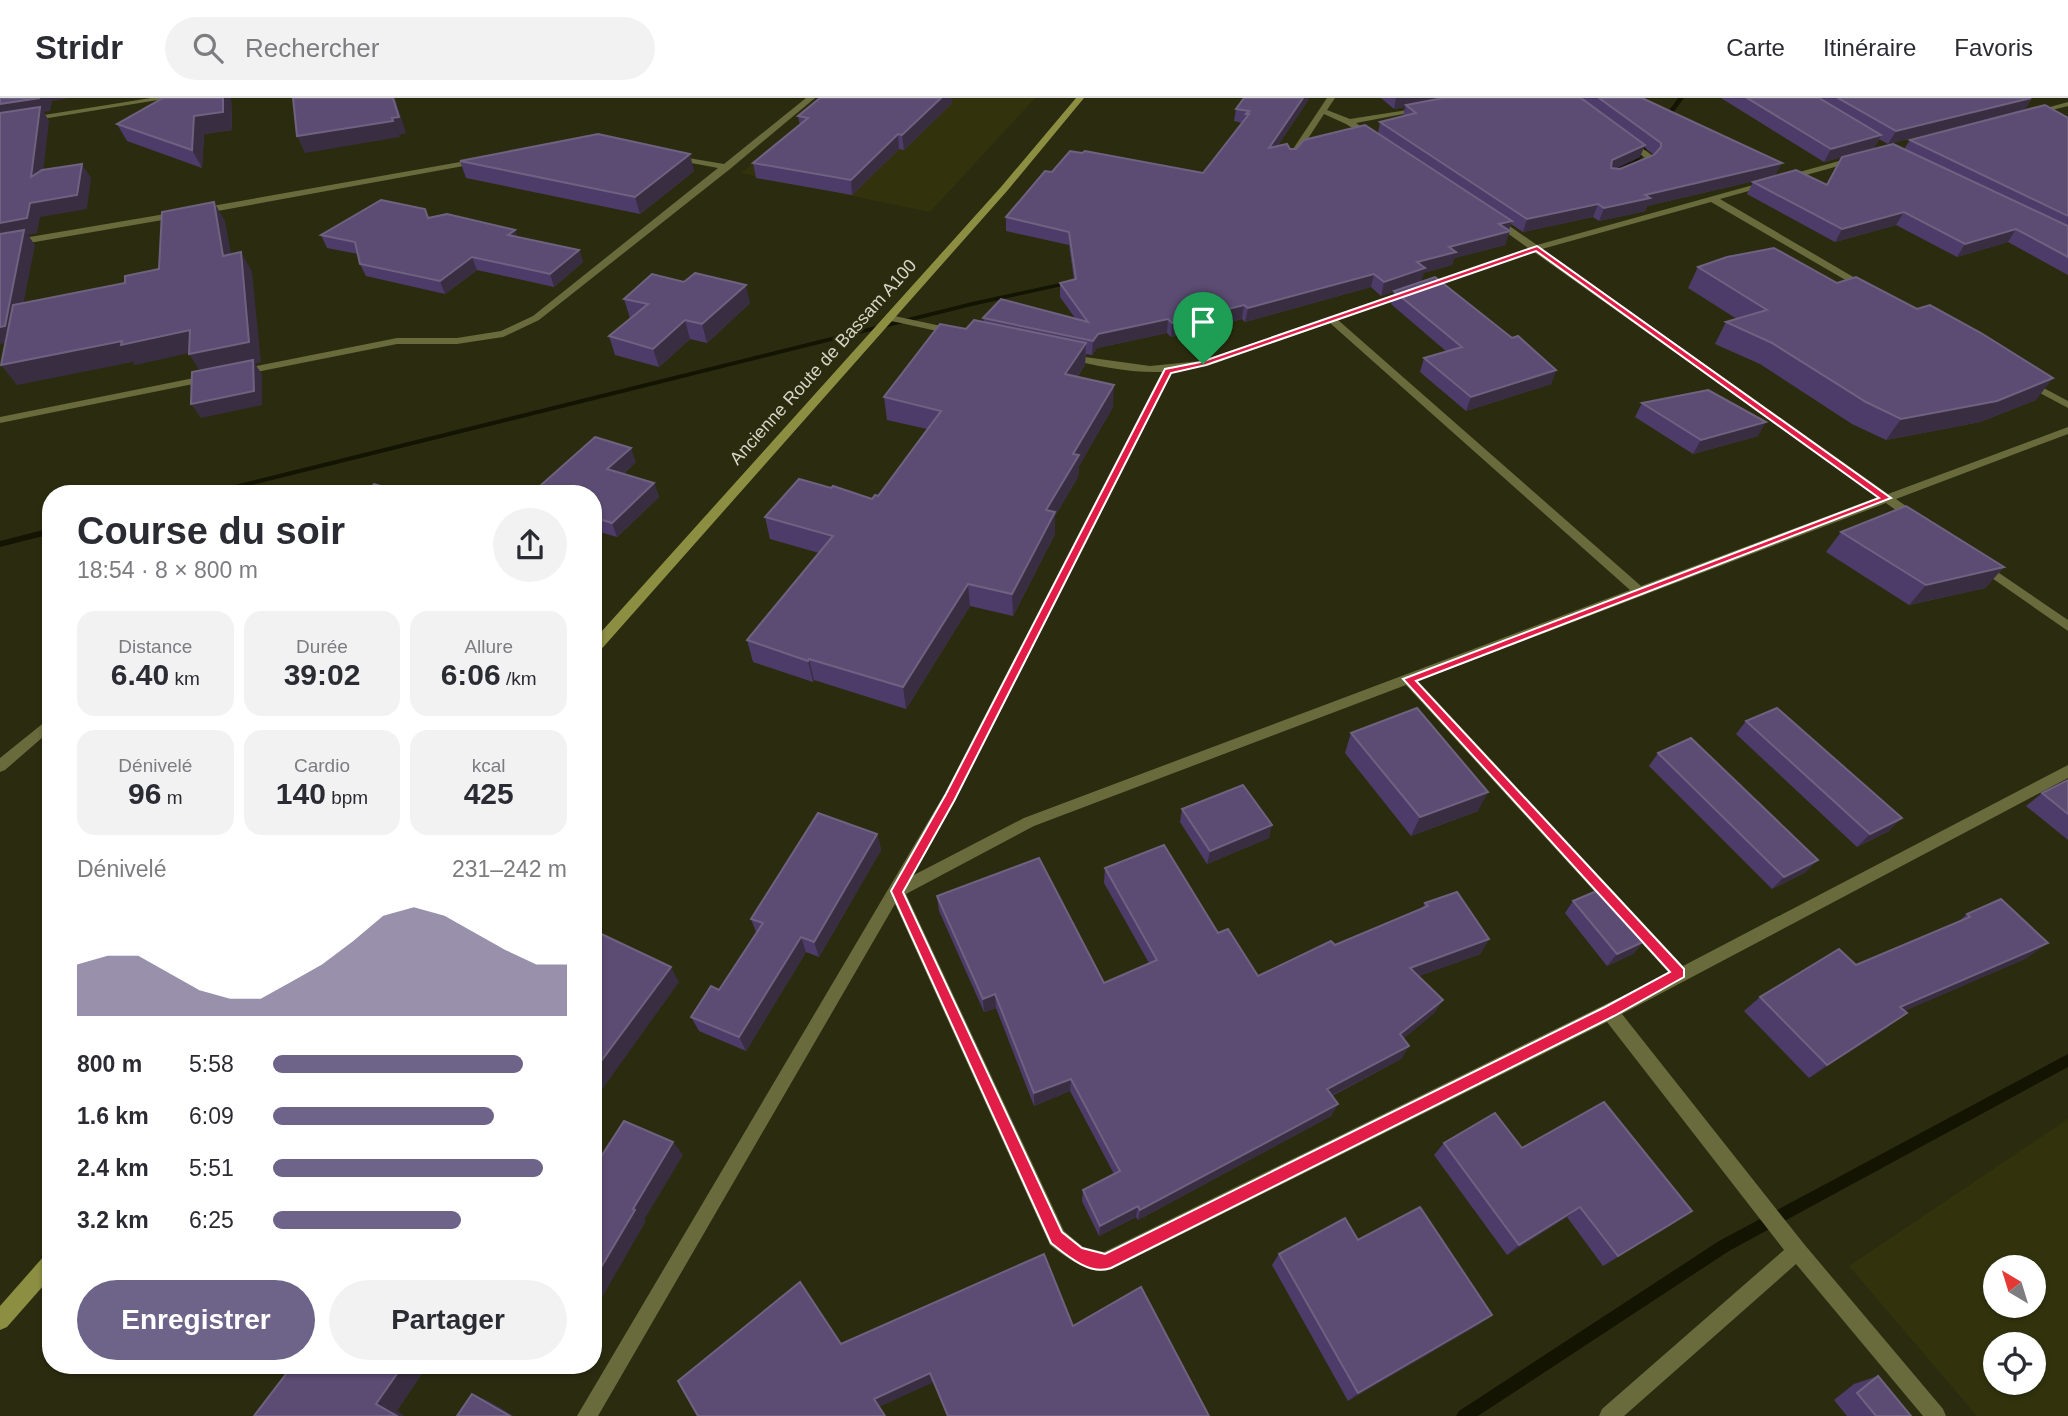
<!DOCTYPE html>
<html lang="fr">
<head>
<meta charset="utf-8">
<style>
	:root { --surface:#fff; --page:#f2f2f3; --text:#2b2b33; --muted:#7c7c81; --line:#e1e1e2; --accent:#6e6389 }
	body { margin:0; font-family:Arial,sans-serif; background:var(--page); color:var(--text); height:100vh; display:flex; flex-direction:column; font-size:26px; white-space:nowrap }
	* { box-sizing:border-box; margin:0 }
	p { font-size:23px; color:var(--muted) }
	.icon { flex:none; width:38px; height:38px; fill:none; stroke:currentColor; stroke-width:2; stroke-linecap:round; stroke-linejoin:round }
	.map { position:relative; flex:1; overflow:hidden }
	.side { position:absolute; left:42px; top:387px; width:560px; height:889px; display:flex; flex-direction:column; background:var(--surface); border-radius:28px; box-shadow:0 2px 5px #0004 }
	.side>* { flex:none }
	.needle { width:46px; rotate:322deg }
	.buttons { position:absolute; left:1983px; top:1157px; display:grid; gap:14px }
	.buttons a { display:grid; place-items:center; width:63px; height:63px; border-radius:50%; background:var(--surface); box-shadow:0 2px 5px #0004; font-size:35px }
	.pin { position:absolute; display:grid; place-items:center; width:60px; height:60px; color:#fff; margin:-72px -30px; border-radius:50% 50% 50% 0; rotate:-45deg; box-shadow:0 0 7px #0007 }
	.pin .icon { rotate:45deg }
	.round { display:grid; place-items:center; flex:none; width:74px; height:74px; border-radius:37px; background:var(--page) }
	.overview { display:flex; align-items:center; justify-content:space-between; height:119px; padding:0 35px }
	h1 { font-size:38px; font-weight:700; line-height:52px }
	.metrics { display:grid; grid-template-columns:repeat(3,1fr); gap:10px; height:119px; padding:7px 35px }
	.metrics div { display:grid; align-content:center; border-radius:18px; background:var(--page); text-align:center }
	.metrics b { font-size:30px; font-weight:700 }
	.metrics small { font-size:19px; font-weight:400 }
	.metrics p { font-size:19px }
	.chart { height:196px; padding:14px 35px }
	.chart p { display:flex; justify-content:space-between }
	.chart svg { width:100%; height:126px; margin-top:7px; fill:var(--accent); opacity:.7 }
	.primary-button { display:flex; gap:14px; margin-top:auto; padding:14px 35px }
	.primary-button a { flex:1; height:80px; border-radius:42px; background:var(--accent); color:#fff; font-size:28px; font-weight:700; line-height:80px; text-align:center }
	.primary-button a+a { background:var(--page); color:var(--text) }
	ul { padding:0 35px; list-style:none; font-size:23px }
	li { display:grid; grid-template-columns:112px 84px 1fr; align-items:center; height:52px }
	li i { height:18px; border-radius:9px; background:var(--accent) }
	header { display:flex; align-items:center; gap:42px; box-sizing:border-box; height:98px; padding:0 35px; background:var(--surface); border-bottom:2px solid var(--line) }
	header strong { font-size:33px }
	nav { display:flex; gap:38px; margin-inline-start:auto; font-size:24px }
	.search { width:490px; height:63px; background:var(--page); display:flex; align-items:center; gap:18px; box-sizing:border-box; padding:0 24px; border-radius:38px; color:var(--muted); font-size:26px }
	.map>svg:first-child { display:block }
	.built { fill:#32330d; fill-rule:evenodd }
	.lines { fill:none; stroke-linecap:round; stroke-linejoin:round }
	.stream { fill:#141403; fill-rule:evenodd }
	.minor { fill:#696b3d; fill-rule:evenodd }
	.secondary { fill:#8c8f42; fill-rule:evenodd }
	.wall { fill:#4d3c69; fill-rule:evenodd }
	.shaded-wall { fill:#392e41 }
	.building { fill:#5c4c73; stroke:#6e6280; stroke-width:2 }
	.route { fill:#e11d48; stroke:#fff; stroke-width:2; fill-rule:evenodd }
	.labels { text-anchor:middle; stroke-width:5; stroke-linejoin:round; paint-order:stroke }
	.far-street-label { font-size:18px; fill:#d4d6c5; stroke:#2b2c0f }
</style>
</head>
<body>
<header>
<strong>Stridr</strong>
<div class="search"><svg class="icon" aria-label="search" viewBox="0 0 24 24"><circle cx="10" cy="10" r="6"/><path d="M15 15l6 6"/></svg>Rechercher</div>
<nav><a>Carte</a><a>Itinéraire</a><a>Favoris</a></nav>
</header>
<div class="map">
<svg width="2068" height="1318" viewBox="0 0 2068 1318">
	<rect width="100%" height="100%" fill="#2b2c0f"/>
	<g class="built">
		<polygon points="831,0 1035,0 930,114 741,75"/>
		<path d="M2068,1021V1318H1977L1849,1168ZM1995,1169H2034V1208H1995ZM1995,1246H2034V1284H1995Z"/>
	</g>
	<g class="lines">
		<g class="stream">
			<polygon points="1678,0 1684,0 1665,26 1661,26 1660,25"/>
			<polygon points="1643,48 1648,49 1637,65 1610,72 1607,70 1633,63"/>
			<polygon points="1074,182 1076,183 1076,185 972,208 216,396 199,396 972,204"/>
			<polygon points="51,430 51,436 0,449 0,443"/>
			<polygon points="2068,956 2068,969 1729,1153 1478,1318 1456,1318 1459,1313 1719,1143"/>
		</g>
		<g class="minor">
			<polygon points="151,0 170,0 0,28 0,24"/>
			<polygon points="806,0 815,0 730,71 539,222 503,239 457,246 397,246 242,277 237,274 242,271 397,240 457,240 501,233 533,218 718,70 670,61 670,57 724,66"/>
			<polygon points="1327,0 1335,0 1327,12 1350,21 1420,10 1424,12 1356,25 1373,37 1373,41 1370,41 1346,26 1324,16 1294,62 1288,62 1287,60"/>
			<polygon points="2068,4 2068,8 2032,17 2028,15"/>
			<polygon points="1627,39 1653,58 1653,62 1639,70 1633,70 1633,66 1645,60 1624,43 1623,41"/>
			<path d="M1857,58L1861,60L1860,62L1720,101L1867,187V191H1861L1711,104L1542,151L1888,396L2068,329V336L1896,401L1919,417V423H1911L1886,405L1418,583L1683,868L2068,667V680L1622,916L1804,1146L1943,1311L1946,1318H1923L1796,1166L1624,1318H1599L1602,1311L1784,1152L1607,924L1112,1171C1091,1179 1066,1159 1050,1147L895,806L598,1318H577L945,695L1162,274C1129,275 1096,268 1063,260V256L1150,268L1201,263L1528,150L1492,124V120H1498L1537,147ZM1534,154L1878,399L1641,488L1338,222ZM1330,225L1630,492L1024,720L912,778L955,703L1173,273L1207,268ZM1406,587L1669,875L1104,1154L1083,1149L1064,1133L906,796L1034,728Z"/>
			<polygon points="477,61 480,61 480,65 201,116 197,113 201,110"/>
			<polygon points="177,114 180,115 180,119 0,150 0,144"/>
			<polygon points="890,217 955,231 960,234 955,237 887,222 887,218"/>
			<polygon points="209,277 213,278 213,282 0,325 0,319"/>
			<polygon points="2027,281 2068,303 2068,310 2023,286 2023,282"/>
			<polygon points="1980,462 2068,522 2068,533 1976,469 1974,466"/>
			<polygon points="51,619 51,632 5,672 0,674 0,660"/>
		</g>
		<g class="secondary">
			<polygon points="1076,0 1084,0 1007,93 598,555 593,557 593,543 1001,89"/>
			<polygon points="51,1156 51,1179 7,1229 0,1232 0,1208 44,1158"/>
		</g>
	</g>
	<g class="wall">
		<polygon points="163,0 231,0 232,32 204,36 202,70 127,43 117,26"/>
		<polygon points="820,0 952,0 952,5 904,52 899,51 852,97 756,80 753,65 800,27 798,18"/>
		<path d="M1381,0H1642L1775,78L1647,108L1645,113L1599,123L1593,119L1523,134L1511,126L1505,147L1454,160L1452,167L1423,175L1421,184L1512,240L1556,272L1551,286L1466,313L1420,274L1424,260L1447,254L1391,206L1394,193L1381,198L1371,189L1245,224L1242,221L1171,239L1167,235L1097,250L1092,257L1086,256L1085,267L1078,278L1113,309L1079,368L1078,379L1055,418V436L1013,518L970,508L906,611L814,582L813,584L753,564L747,542L819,455L770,441L765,419L831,390L872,401L878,398L927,331L887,322L884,299L966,231L984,224L983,220H1075L1060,199V185L1074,182L1069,147L1006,133V119L1052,74L1203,75L1242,25L1234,23L1236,11L1308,2L1277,49L1290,51H1296L1378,35L1380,24L1403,18L1405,9L1394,11ZM1644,49L1654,57L1620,71L1616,70L1640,59Z"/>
		<polygon points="1721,0 2032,0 2024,12 1888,46 1879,41 1874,50 1824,64"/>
		<polygon points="2068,20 2068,177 2008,144 1957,159 1896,127 1835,144 1747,96 1753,84 1827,87 1904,51 1910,42"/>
		<polygon points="460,63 694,73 640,116 466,80"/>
		<polygon points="429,119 579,152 583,164 554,189 477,172 445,196 366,178 360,166 358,156 327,150 321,137"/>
		<polygon points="1698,169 2036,302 1980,324 1886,342 1852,326 1760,266 1715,246 1726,224 1737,221 1688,190"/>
		<polygon points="624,201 750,205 707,245 690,241 659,269 615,257 609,238 631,220 630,220"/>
		<polygon points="1642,305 1758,338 1693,356 1635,319"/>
		<polygon points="636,364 623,376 654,385 659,399 617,439 593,432 593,396"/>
		<polygon points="1841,434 2004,469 1985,490 1909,507 1826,454"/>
		<polygon points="1746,623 1889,733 1857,749 1736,636"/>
		<polygon points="1351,635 1478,713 1411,738 1345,655"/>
		<polygon points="1658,655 1806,774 1772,791 1649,668"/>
		<polygon points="2068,682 2068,742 2026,708 2042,695"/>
		<polygon points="1182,711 1269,740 1207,766 1180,724"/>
		<polygon points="877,736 881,752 819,859 806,854 746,953 699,933 691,919 719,892 756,834 751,821"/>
		<polygon points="1105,770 1218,835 1258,878 1422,811 1425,805 1489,841 1480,856 1419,878 1443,902 1434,915 1404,940 1409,948 1401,961 1332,998 1338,1006 1331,1018 1138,1122 1136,1119 1099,1138 1082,1103 1083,1092 1114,1076 1070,993 1034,1008 996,910 984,914 939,813 937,798 1104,885 1149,865 1104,785"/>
		<polygon points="1573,803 1643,844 1633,856 1607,868 1565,815"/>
		<polygon points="1967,816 2027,860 1904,913 1888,929 1809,980 1744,913 1760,899 1856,867 1957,825"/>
		<polygon points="1444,1045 1522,1050 1676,1124 1603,1168 1567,1119 1507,1157 1434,1057"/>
		<polygon points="1358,1142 1492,1217 1478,1227 1348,1303 1272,1167 1279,1156"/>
		<polygon points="1878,1278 1911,1318 1847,1318 1834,1302 1854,1286"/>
	</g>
	<g class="shaded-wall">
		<polygon points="40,0 70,0 52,3 50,13 44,14 49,23 41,93 31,79 0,21 0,6"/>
		<polygon points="223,0 231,0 232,32 204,36 202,70 192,52 194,18"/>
		<polygon points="393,0 395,0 406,35 399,37 392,20"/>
		<polygon points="941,0 952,0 952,5 904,52 902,37"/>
		<polygon points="1303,0 1309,0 1308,2 1267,64 1269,50"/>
		<polygon points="1396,0 1458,0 1406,7 1405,9 1394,11"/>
		<polygon points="2032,0 2024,12 1888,46 1896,33"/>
		<polygon points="393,23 400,39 305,55 297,38"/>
		<polygon points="898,36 899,51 852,97 851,82"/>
		<polygon points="1881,37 1874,50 1824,64 1831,51"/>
		<polygon points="1645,47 1640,59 1607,75 1612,62"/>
		<polygon points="690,56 694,73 640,116 635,99"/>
		<polygon points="1782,65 1775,78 1647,108 1645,113 1599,123 1604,110 1645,97"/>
		<polygon points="82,66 91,80 87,111 40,119 37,135 28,137 35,147 16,243 0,246 0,125 30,105"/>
		<polygon points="214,104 225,123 235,177 223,158"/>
		<polygon points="1598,106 1593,119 1523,134 1527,121"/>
		<polygon points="1904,114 1896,127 1835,144 1842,131"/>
		<polygon points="1512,123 1508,134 1510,133 1505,147 1454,160 1452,167 1424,175 1421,184 1381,198 1384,184 1417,164 1499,126"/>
		<polygon points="2016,131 2008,144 1957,159 1965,146"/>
		<polygon points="515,132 519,144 508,137"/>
		<polygon points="579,152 583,164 554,189 550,176"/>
		<polygon points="241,154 252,174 261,264 255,266 262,276 262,307 201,320 191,306 202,276 189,256"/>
		<polygon points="472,159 477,172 445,196 440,183"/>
		<polygon points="1374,176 1371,189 1245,224 1248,210"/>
		<polygon points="746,187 750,205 707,245 702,226"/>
		<polygon points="1244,207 1242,221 1171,239 1172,225"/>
		<polygon points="1168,221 1167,235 1097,250 1092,257 1093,243 1098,236"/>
		<polygon points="685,222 690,241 659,269 653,251"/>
		<polygon points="190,232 203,252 135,267 133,264 17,287 1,267 122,243"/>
		<polygon points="1086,245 1085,267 1064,298 1065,276"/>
		<polygon points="1556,272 1551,286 1466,313 1471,299"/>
		<polygon points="2053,280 2036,302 1980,324 1886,342 1901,321"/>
		<polygon points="1114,287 1113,309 1079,368 1078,379 1055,418 1055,436 1013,518 1012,496 1046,412 1073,356"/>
		<polygon points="1766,324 1758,338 1693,356 1701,342"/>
		<polygon points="631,350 636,364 612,385 607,371"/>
		<polygon points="654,385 659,399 617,439 612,425"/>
		<polygon points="2004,469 1985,490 1909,507 1926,487"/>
		<polygon points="968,486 970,508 906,611 903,589"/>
		<polygon points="809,561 814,582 813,584 808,563"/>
		<polygon points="1488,694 1478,713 1411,738 1420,719"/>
		<polygon points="1902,720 1889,733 1857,749 1870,736"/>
		<polygon points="1272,727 1269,740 1207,766 1210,753"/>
		<polygon points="877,736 881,752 819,859 814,844"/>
		<polygon points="1818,762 1806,774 1772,791 1784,779"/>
		<polygon points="801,839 806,854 746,953 739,939"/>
		<polygon points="1489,841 1480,856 1403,884 1410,870"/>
		<polygon points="1643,844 1633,856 1607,868 1617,856"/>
		<polygon points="2048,845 2027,860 1881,923 1900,909"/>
		<polygon points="671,869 679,884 593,1004 593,974"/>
		<polygon points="995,896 996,910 984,914 983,901"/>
		<polygon points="1443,902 1434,915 1393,949 1400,936"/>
		<polygon points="1907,915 1888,929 1809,980 1827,967"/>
		<polygon points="1409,948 1401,961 1321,1003 1327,991"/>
		<polygon points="1071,981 1070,993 1034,1008 1034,995"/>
		<polygon points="1338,1006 1331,1018 1138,1122 1140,1112"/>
		<polygon points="673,1044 683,1057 644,1122 646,1123 593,1215 593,1183 633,1111"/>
		<polygon points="1138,1108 1136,1119 1099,1138 1100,1128"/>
		<polygon points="1580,1109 1567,1119 1507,1157 1519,1147"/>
		<polygon points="1492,1217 1478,1227 1348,1303 1358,1295"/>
		<polygon points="403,1267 428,1267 397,1313 405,1318 397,1318 376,1306"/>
		<polygon points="930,1275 934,1284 879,1309 874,1301"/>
		<polygon points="472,1296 489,1303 514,1318 510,1318"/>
	</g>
	<g class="building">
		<polygon points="0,0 40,0 0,6"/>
		<polygon points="163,0 223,0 223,14 194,18 192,52 117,26"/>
		<polygon points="293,0 393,0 399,19 392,20 393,23 297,38"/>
		<polygon points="820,0 941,0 902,37 898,36 851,82 753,65 808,20 798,18"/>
		<polygon points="1244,0 1303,0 1269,50 1287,46 1290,51 1296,51 1304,42 1365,27 1512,123 1499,126 1510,133 1449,149 1456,154 1417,164 1425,170 1384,184 1374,176 1248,210 1244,207 1172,225 1168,221 1098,236 1093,243 983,220 1001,201 1088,224 1060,185 1076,181 1069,134 1006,119 1045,73 1052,74 1070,53 1082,55 1085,53 1203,75 1249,16 1246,16 1249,13 1236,11"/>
		<polygon points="1443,0 1581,0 1645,47 1612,62 1611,70 1620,71 1654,57 1661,49 1661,45 1599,0 1642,0 1782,65 1645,97 1650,100 1604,110 1598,106 1527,121 1380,24 1416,15 1406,7"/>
		<polygon points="1747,0 1819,0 1881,37 1831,51"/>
		<polygon points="1838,0 2031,0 1896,33"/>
		<polygon points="2045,7 2068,20 2068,118 1910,42"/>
		<polygon points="40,9 31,79 42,72 82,66 77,97 30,105 27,120 0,125 0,15"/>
		<polygon points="598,36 690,56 635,99 460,63"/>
		<polygon points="1893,46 2068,128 2068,159 2016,131 1965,146 1904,114 1842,131 1753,84 1796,72 1827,87 1842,59"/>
		<polygon points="381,102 425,111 428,120 447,116 515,132 508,137 579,152 550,176 472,159 440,183 360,166 355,144 321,137"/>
		<polygon points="214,104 223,158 241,154 249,244 189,256 190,232 121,247 122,243 1,267 13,207 125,185 125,178 159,171 162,114"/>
		<polygon points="24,132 5,228 0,229 0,136"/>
		<polygon points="1774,150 1837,185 1856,179 1917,211 1930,207 1981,235 2053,280 1997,303 1901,321 1866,304 1772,245 1726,224 1767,212 1698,169 1727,159"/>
		<polygon points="695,175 746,187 702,226 685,222 653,251 609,238 648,206 624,201 652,176 684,184"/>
		<polygon points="1435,179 1512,240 1518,238 1556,272 1471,299 1424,260 1462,249 1394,193"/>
		<polygon points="974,222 1086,245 1065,276 1114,287 1073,356 1079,357 1046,412 1055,414 1012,496 968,486 903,589 809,561 808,563 747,542 833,438 765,419 799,381 831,390 833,388 872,401 875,397 878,398 941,313 884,299 940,226 966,231"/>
		<polygon points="253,262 254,293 191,306 192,274"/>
		<polygon points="1708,292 1766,324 1701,342 1642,305"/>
		<polygon points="595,339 631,350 607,371 654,385 612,425 593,419 593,396 531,396"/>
		<polygon points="374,386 407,396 363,396"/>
		<polygon points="1906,408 2004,469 1926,487 1841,434"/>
		<polygon points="1417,610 1488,694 1420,719 1351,635"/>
		<polygon points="1777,610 1902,720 1870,736 1746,623"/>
		<polygon points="1691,640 1818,762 1784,779 1658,655"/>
		<polygon points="2068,682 2068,716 2042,695"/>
		<polygon points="1243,687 1272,727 1210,753 1182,711"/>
		<polygon points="818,715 877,736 814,844 801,839 739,939 691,919 711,888 719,892 763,825 751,821"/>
		<polygon points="1164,747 1218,835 1228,831 1258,878 1331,843 1335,847 1428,808 1425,805 1457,794 1489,841 1410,870 1443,902 1400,936 1409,948 1327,991 1338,1006 1140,1112 1138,1108 1100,1128 1083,1092 1120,1073 1071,981 1034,995 995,896 983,901 937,798 1039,760 1104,885 1157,862 1105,770"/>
		<polygon points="1599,792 1643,844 1617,856 1573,803"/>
		<polygon points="2001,801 2048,845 1900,909 1907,915 1827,967 1760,899 1839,851 1856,867 1970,819 1967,816"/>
		<polygon points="595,833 671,869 593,974 593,836"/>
		<polygon points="1604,1004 1692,1113 1618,1158 1580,1109 1519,1147 1444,1045 1495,1015 1522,1050"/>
		<polygon points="624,1023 673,1044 633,1111 635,1112 593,1183 593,1071"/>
		<polygon points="1420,1109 1492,1217 1358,1295 1279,1156 1345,1120 1358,1142"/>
		<polygon points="1044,1156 1073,1228 1141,1189 1209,1318 948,1318 930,1275 874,1301 885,1318 698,1318 678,1283 800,1184 841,1246"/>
		<polygon points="270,1267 403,1267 376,1306 397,1318 254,1318 286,1276"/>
		<polygon points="1878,1278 1911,1318 1876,1318 1857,1295"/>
		<polygon points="472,1296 510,1318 457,1318"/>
	</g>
	<path class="route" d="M1537,148L1891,400L1416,583L1684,871V879L1614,918L1111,1170C1090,1178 1066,1157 1051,1145L891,793L946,696L1165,271L1201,264ZM1536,153L1879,400L1403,581L1670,874L1605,909L1105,1156L1082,1150L1062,1134L903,794L954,703L1171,275L1206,267Z"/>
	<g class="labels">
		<g class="far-street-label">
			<text transform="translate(823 264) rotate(-48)" y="6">Ancienne Route de Bassam A100</text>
		</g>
	</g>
</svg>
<div class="buttons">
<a><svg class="needle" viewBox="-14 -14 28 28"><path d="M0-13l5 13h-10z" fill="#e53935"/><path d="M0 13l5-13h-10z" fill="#7c7c81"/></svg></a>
<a><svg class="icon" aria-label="locate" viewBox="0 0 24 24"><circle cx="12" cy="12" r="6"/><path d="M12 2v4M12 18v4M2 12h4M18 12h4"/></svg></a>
</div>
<div class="pin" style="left:1203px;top:266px;background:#1e9e55"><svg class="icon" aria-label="arrive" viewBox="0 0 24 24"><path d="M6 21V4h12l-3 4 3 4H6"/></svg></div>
<section class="side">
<div class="overview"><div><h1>Course du soir</h1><p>18:54 · 8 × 800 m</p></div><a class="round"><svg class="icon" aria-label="share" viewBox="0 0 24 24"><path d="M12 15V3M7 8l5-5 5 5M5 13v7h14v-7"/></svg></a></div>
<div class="metrics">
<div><p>Distance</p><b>6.40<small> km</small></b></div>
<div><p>Durée</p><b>39:02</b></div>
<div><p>Allure</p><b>6:06<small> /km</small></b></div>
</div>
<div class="metrics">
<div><p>Dénivelé</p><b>96<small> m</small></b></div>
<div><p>Cardio</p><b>140<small> bpm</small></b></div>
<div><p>kcal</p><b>425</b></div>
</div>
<div class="chart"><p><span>Dénivelé</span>231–242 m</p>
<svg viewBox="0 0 160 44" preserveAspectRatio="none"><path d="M0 44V26L10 23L20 23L30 29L40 35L50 38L60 38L70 32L80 26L90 18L100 9L110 6L120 9L130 15L140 21L150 26L160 26V44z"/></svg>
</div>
<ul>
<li><b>800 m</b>5:58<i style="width:85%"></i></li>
<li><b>1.6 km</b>6:09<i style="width:75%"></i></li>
<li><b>2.4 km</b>5:51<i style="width:92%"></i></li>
<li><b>3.2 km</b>6:25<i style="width:64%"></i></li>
</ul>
<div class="primary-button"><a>Enregistrer</a><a>Partager</a></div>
</section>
</div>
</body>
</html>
